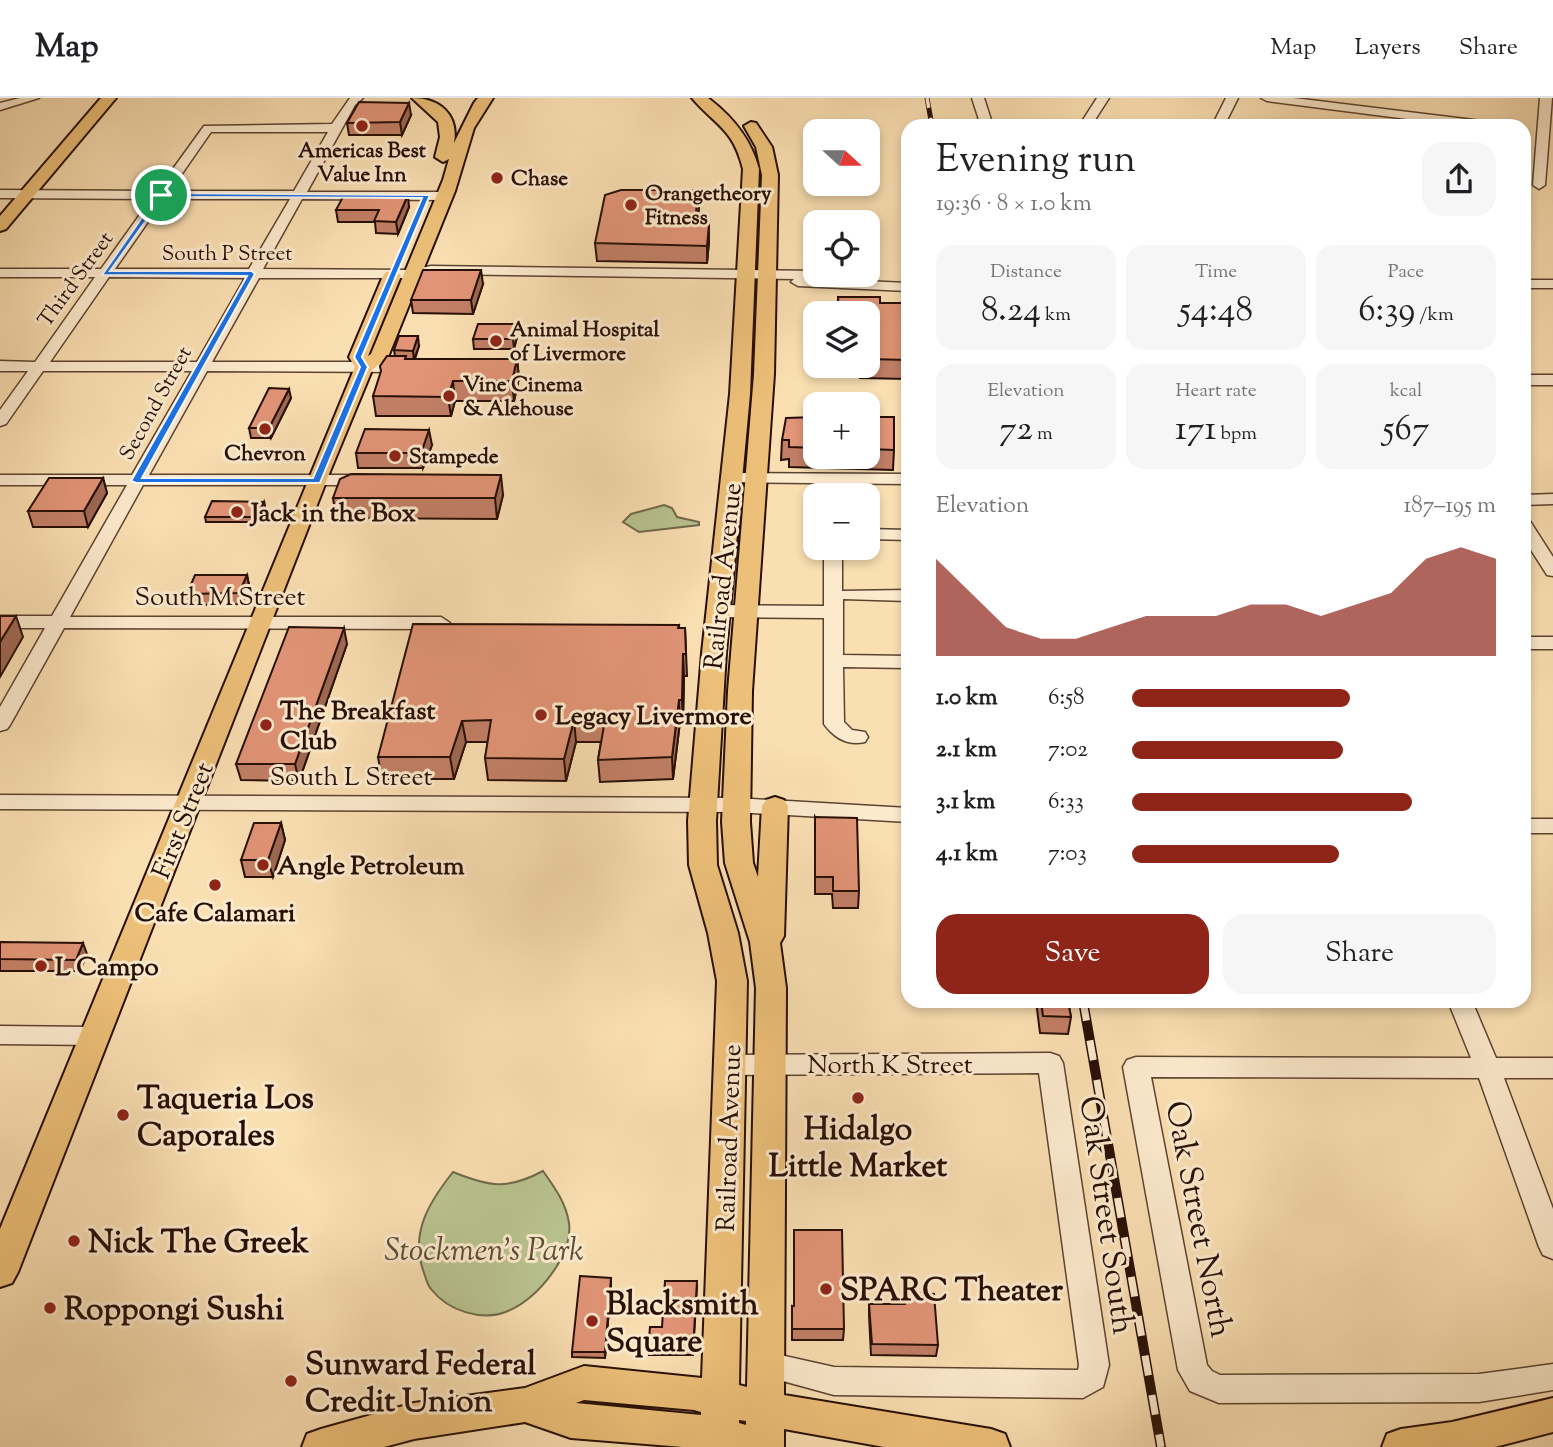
<!DOCTYPE html>
<html lang="en">
<head>
<meta charset="utf-8">
<style>
	:root { --surface:#fff; --page:#f6f6f6; --text:#202124; --muted:#757577; --line:#e0e0e0; --accent:#8f2418 }
	body { margin:0; font-family:"Sorts Mill Goudy",serif; background:var(--page); color:var(--text); height:100vh; display:flex; flex-direction:column; font-size:26px; white-space:nowrap }
	* { box-sizing:border-box; margin:0 }
	p { font-size:23px; color:var(--muted) }
	.icon { flex:none; width:38px; height:38px; fill:none; stroke:currentColor; stroke-width:2; stroke-linecap:round; stroke-linejoin:round }
	.map { position:relative; flex:1; overflow:hidden }
	.panel { position:absolute; left:901px; top:21px; width:630px; height:889px; display:flex; flex-direction:column; background:var(--surface); border-radius:21px; box-shadow:0 4px 10px #0003 }
	.panel>* { flex:none }
	.needle { width:46px; rotate:111deg }
	.tools { position:absolute; left:803px; top:21px; display:grid; gap:14px }
	.tools a { display:grid; place-items:center; width:77px; height:77px; border-radius:14px; background:var(--surface); box-shadow:0 4px 10px #0003; font-size:35px }
	.pin { position:absolute; display:grid; place-items:center; width:60px; height:60px; color:#fff; margin:-30px; border:4px solid #fff; border-radius:50%; box-shadow:0 2px 7px #0007 }
	.round { display:grid; place-items:center; flex:none; width:74px; height:74px; border-radius:21px; background:var(--page) }
	.overview { display:flex; align-items:center; justify-content:space-between; height:119px; padding:0 35px }
	h1 { font-size:38px; font-weight:600; line-height:52px }
	.metrics { display:grid; grid-template-columns:repeat(3,1fr); gap:10px; height:119px; padding:7px 35px }
	.metrics div { display:grid; align-content:center; border-radius:18px; background:var(--page); text-align:center }
	.metrics b { font-size:35px; font-weight:600 }
	.metrics small { font-size:19px; font-weight:400 }
	.metrics p { font-size:19px }
	.chart { height:196px; padding:14px 35px }
	.chart p { display:flex; justify-content:space-between }
	.chart svg { width:100%; height:126px; margin-top:7px; fill:var(--accent); opacity:.7 }
	.button { display:flex; gap:14px; margin-top:auto; padding:14px 35px }
	.button a { flex:1; height:80px; border-radius:21px; background:var(--accent); color:#fff; font-size:28px; font-weight:600; line-height:80px; text-align:center }
	.button a+a { background:var(--page); color:var(--text) }
	ul { padding:0 35px; list-style:none; font-size:23px }
	li { display:grid; grid-template-columns:112px 84px 1fr; align-items:center; height:52px }
	li i { height:18px; border-radius:9px; background:var(--accent) }
	header { display:flex; align-items:center; gap:42px; box-sizing:border-box; height:98px; padding:0 35px; background:var(--surface); border-bottom:2px solid var(--line) }
	header strong { font-size:33px }
	nav { display:flex; gap:38px; margin-inline-start:auto; font-size:24px }
	.map>svg:first-child { display:block }
	.green { fill:#b9c390; stroke:#70694b; stroke-width:2 }
	.lines { fill:none; stroke-linecap:round; stroke-linejoin:round }
	.minor-casing { stroke:#5c4331; stroke-width:3 }
	.major-casing { stroke:#280f06; stroke-width:4 }
	.minor { fill:#fceacd; fill-rule:evenodd }
	.major { fill:#edc079; fill-rule:evenodd }
	.rail-far1-casing { stroke:#280f06; stroke-width:5 }
	.rail-casing { stroke:#280f06; stroke-width:10 }
	.rail-far1 { stroke:#fceacd; stroke-width:3.5; stroke-dasharray:10; stroke-linecap:butt }
	.rail { stroke:#fceacd; stroke-width:7; stroke-dasharray:20; stroke-linecap:butt }
	.wall { fill:#c27f66; stroke:#280f06; stroke-width:2 }
	.shaded-wall { fill:#9e6853; stroke:#280f06; stroke-width:2 }
	.building { fill:#e19477; stroke:#280f06; stroke-width:2 }
	.route { fill:#1a73e8; stroke:#fff; stroke-width:2; fill-rule:evenodd }
	.poi-dot { fill:#8f2418; stroke:#fceacd; stroke-width:2.5 }
	.labels { text-anchor:middle; stroke-width:6; stroke-linejoin:round; paint-order:stroke }
	.far-poi-label { font-size:21px; font-weight:bold; fill:#280f06; stroke:#fceacd; text-anchor:start }
	.far-street-label { font-size:21px; fill:#280f06; stroke:#fceacd }
	.poi-label { font-size:26px; font-weight:bold; fill:#280f06; stroke:#fceacd; text-anchor:start }
	.street-label { font-size:26px; fill:#280f06; stroke:#fceacd }
	.near-poi-label { font-size:32px; font-weight:bold; fill:#280f06; stroke:#fceacd; text-anchor:start }
	.near-street-label { font-size:32px; fill:#280f06; stroke:#fceacd }
	.near-park-label { font-size:32px; font-style:italic; fill:#5b4e36; stroke:#fceacd }
</style>
</head>
<body>
<header>
<strong>Map</strong>
<nav><a>Map</a><a>Layers</a><a>Share</a></nav>
</header>
<div class="map">
<svg width="1553" height="1349" viewBox="0 0 1553 1349">
	<rect width="100%" height="100%" fill="#fadfb2"/>
	<filter id="stains"><feTurbulence type="fractalNoise" baseFrequency=".00286" numOctaves="4"/><feColorMatrix values="0 0 0 0 .2 0 0 0 0 .09 0 0 0 0 .02 0 0 0 .5 -.17"/></filter>
	<radialGradient id="worn" r=".72"><stop offset=".6" stop-color="#630" stop-opacity="0"/><stop offset="1" stop-color="#630" stop-opacity=".3"/></radialGradient>
	<g class="green">
		<polygon points="664,407 672,410 677,419 699,424 699,427 639,434 623,424 631,416"/>
		<path d="M543,1073C555,1090 566,1105 569,1125C573,1157 537,1202 508,1213C482,1224 448,1213 431,1191C427,1187 425,1177 423,1172C410,1134 430,1103 453,1074C490,1089 507,1092 543,1073Z"/>
	</g>
	<g class="lines">
		<g class="minor-casing">
			<g id="minor">
				<polygon points="20,0 39,0 0,12 0,5"/>
				<path d="M350,0H363L355,7L307,94H445L451,98L445,102L302,101L263,171L411,172L431,168L816,173V177H823L818,181L908,185V193L798,188L791,184L794,181L431,176L411,180H259L212,264H409L417,269L409,274L207,273L149,377H365L373,382L365,387H143L70,519H441L450,525L441,531L64,530L10,627L7,631L0,633V609L45,530H0V518H52L127,387H0V377H132L192,273H43L6,326L0,328V312L28,273H0V263L35,264L95,179H0V171H101L151,101L0,100V92L157,93L204,28L332,26ZM211,34H328L294,93H170ZM164,101H290L249,171H115ZM109,179L245,180L197,264H50Z"/>
				<polygon points="972,0 984,0 993,28 981,28"/>
				<polygon points="1097,0 1109,0 1091,28 1079,28"/>
				<polygon points="1226,0 1238,0 1224,28 1212,28"/>
				<polygon points="1261,0 1294,0 1490,24 1496,28 1462,28 1267,3"/>
				<polygon points="1540,0 1552,0 1545,87 1539,91 1533,87"/>
				<rect x="1524" y="182" width="29" height="8"/>
				<rect x="1524" y="277" width="29" height="10"/>
				<polygon points="732,375 908,376 908,386 726,384 724,380 726,376"/>
				<polygon points="1553,396 1553,406 1524,407 1524,397"/>
				<polygon points="1524,422 1530,423 1553,459 1553,478 1547,477 1524,441"/>
				<polygon points="868,431 908,432 908,442 868,441"/>
				<path d="M824,450H842V493L908,492V503L843,501V557L908,558V570L843,569L844,624L852,632L865,634L868,639L865,644C848,648 834,640 824,626V520L718,519L709,513L718,507L824,508Z"/>
				<rect x="1524" y="539" width="29" height="12"/>
				<polygon points="0,697 736,700 908,710 908,724 736,714 0,711"/>
				<rect x="1524" y="721" width="29" height="14"/>
				<polygon points="1448,903 1472,903 1496,960 1553,960 1553,980 1504,980 1553,1111 1553,1161 1543,1157 1539,1149 1479,980 1151,979 1207,1267 1212,1273 1220,1277 1479,1276 1553,1266 1553,1292 1479,1304 1219,1305 1190,1293 1178,1272 1123,969 1127,962 1136,959 1471,960"/>
				<polygon points="0,928 94,929 103,931 106,938 103,945 94,947 0,946"/>
				<polygon points="1050,955 1059,958 1063,965 1109,1267 1103,1289 1083,1300 834,1297 757,1276 752,1267 757,1258 767,1254 834,1269 1078,1272 1079,1267 1039,975 730,977 721,974 717,967 721,960 730,957"/>
			</g>
		</g>
		<g class="major-casing">
			<g id="major">
				<polygon points="101,0 116,0 6,131 0,133 0,118"/>
				<path d="M412,0C439,0 459,16 454,45L474,5L478,0H493L474,30L455,93L388,259L372,272L331,371L18,1174L12,1185L0,1189V1131L355,269L349,259L383,178L386,174H398L401,178L368,258L371,256L443,82L449,61L443,64L435,59L440,39L438,24Z"/>
				<path d="M692,0H708C733,19 751,41 759,71L750,296L726,555L716,723L717,767L738,835L747,883L739,1287L747,1289L756,890L750,844L725,765L722,724L728,593L754,276L762,77L756,49L744,28L751,24L756,25L772,49L778,77L774,276L752,593L750,724L753,765L758,779L762,708L766,702L775,699L784,702L788,708L784,838L780,845L786,890L784,1297L991,1331L1005,1336L1010,1349H884L784,1331V1349H683L571,1340L525,1324L414,1341L384,1349H302L307,1336L321,1331L414,1305L525,1290L584,1268L702,1280L717,883L708,835L689,767L688,723L702,555L730,296L743,71C733,30 716,28 692,0ZM584,1302L694,1312L701,1314V1317L576,1305ZM739,1322L746,1323V1327L739,1325Z"/>
				<polygon points="1553,1300 1553,1334 1495,1349 1382,1349 1387,1336 1401,1331 1452,1324"/>
			</g>
		</g>
		<use href="#minor" class="minor"/>
		<use href="#major" class="major"/>
		<g class="rail-far1-casing">
			<polyline id="rail-far1" points="927,0 932,28"/>
		</g>
		<g class="rail-casing">
			<polyline id="rail" points="1083,903 1161,1349"/>
		</g>
		<use href="#rail-far1" class="rail-far1"/>
		<use href="#rail" class="rail"/>
	</g>
	<g class="wall">
		<polygon points="411,17 402,37 349,37 347,25"/>
		<polygon points="698,92 699,109 697,126 709,126 709,144 707,165 597,163 595,145"/>
		<polygon points="409,109 398,136 376,135 375,124 338,124 336,112"/>
		<polygon points="483,186 473,216 413,215 411,202"/>
		<polygon points="838,199 880,205 904,212 908,212 908,281 860,280 860,270 839,270 839,268 868,268 868,215 838,215"/>
		<polygon points="517,226 518,235 514,251 474,251 473,241"/>
		<polygon points="419,248 415,261 517,261 519,280 514,303 455,303 451,318 376,318 373,298 395,258 394,252"/>
		<polygon points="291,300 271,340 251,340 249,330"/>
		<polygon points="816,319 816,359 868,359 868,319 894,352 893,372 789,369 789,361 781,362 782,342"/>
		<polygon points="432,347 423,370 358,370 356,355"/>
		<polygon points="103,380 107,395 88,429 33,429 28,413"/>
		<polygon points="503,397 497,421 336,420 333,400"/>
		<polygon points="264,404 265,409 258,424 206,424 205,419"/>
		<polygon points="247,477 249,487 242,506 190,507 187,496"/>
		<polygon points="679,527 679,530 685,530 687,578 684,578 683,624 680,624 673,681 600,684 598,662 601,644 576,644 566,683 488,682 485,660 488,644 466,644 454,681 382,681 378,659"/>
		<polygon points="347,546 299,683 241,682 236,666"/>
		<polygon points="815,719 859,793 858,810 833,810 832,796 815,796"/>
		<polygon points="281,725 285,742 273,779 245,779 241,762"/>
		<polygon points="0,844 87,856 80,873 0,873"/>
		<polygon points="1036,903 1068,903 1071,919 1068,936 1040,935"/>
		<polygon points="611,1186 605,1260 572,1259 572,1254"/>
		<polygon points="697,1189 693,1257 649,1257 648,1251 662,1229"/>
		<polygon points="905,1194 938,1247 936,1258 871,1257 869,1217 869,1206 904,1206"/>
		<polygon points="792,1208 844,1231 843,1242 792,1242"/>
	</g>
	<g class="shaded-wall">
		<polygon points="409,5 411,17 402,37 400,24"/>
		<polygon points="698,92 699,109 695,144 695,126"/>
		<polygon points="408,97 409,109 398,136 396,124"/>
		<polygon points="709,126 709,144 707,165 707,148"/>
		<polygon points="481,172 483,186 473,216 471,202"/>
		<polygon points="517,226 518,235 514,251 513,241"/>
		<polygon points="418,238 419,248 414,262 413,253"/>
		<polygon points="517,261 519,280 514,303 512,283"/>
		<polygon points="453,283 455,303 451,318 448,299"/>
		<polygon points="289,291 291,300 271,340 269,330"/>
		<polygon points="429,332 432,347 423,370 421,355"/>
		<polygon points="501,377 503,397 497,421 495,400"/>
		<polygon points="103,380 107,395 88,429 84,413"/>
		<polygon points="264,404 265,409 258,424 257,419"/>
		<polygon points="247,477 249,487 242,506 239,495"/>
		<polygon points="16,518 23,539 0,579 0,544"/>
		<polygon points="344,530 347,546 299,683 295,666"/>
		<polygon points="683,556 684,578 683,624 682,602"/>
		<polygon points="679,602 680,624 673,681 672,659"/>
		<polygon points="574,622 576,644 566,683 564,661"/>
		<polygon points="462,623 466,644 454,681 450,659"/>
		<polygon points="281,725 285,742 273,779 268,762"/>
		<polygon points="83,845 87,856 80,873 76,862"/>
		<polygon points="611,1180 611,1186 605,1260 605,1254"/>
	</g>
	<g class="building">
		<polygon points="359,4 409,5 400,24 347,25"/>
		<polygon points="621,92 698,92 695,126 709,126 707,148 595,145 605,97"/>
		<polygon points="344,97 408,97 396,124 374,123 379,112 336,112"/>
		<polygon points="423,172 481,172 471,202 411,202"/>
		<polygon points="838,199 880,199 880,205 903,205 904,212 908,212 908,262 868,261 868,215 839,215"/>
		<polygon points="478,226 517,226 513,241 473,241"/>
		<polygon points="399,238 418,238 413,253 394,252"/>
		<polygon points="387,258 406,258 405,261 517,261 512,283 453,283 448,299 373,298 381,273 380,268"/>
		<polygon points="269,290 289,291 269,330 249,330"/>
		<polygon points="816,319 816,350 789,349 789,342 782,342 786,320"/>
		<polygon points="868,319 894,319 894,352 868,351"/>
		<polygon points="365,331 429,332 421,355 356,355"/>
		<polygon points="351,376 501,377 495,400 333,400 340,381"/>
		<polygon points="49,380 103,380 84,413 28,413"/>
		<polygon points="212,403 264,404 257,419 205,419"/>
		<polygon points="195,477 247,477 239,495 187,496"/>
		<polygon points="0,518 16,518 0,544"/>
		<polygon points="413,526 679,527 678,530 685,530 686,556 683,556 682,602 679,602 672,659 598,662 605,622 574,622 564,661 485,660 491,622 462,623 450,659 378,659"/>
		<polygon points="289,529 344,530 295,666 236,666"/>
		<polygon points="815,719 857,720 859,793 833,793 833,779 815,779"/>
		<polygon points="254,725 281,725 268,762 241,762"/>
		<polygon points="0,844 83,845 76,862 0,861"/>
		<polygon points="1041,903 1068,903 1071,919 1043,918"/>
		<polygon points="794,1132 842,1132 844,1231 792,1231 792,1208 794,1208"/>
		<polygon points="580,1178 611,1180 605,1254 572,1254"/>
		<polygon points="665,1183 697,1183 693,1251 648,1251 650,1229 662,1229"/>
		<polygon points="905,1194 934,1196 938,1247 872,1246 869,1206 905,1206"/>
	</g>
	<path class="route" d="M159,95L430,97L362,259L368,269L320,385H136L131,383L247,178L102,177ZM163,99L422,100L354,259L360,269L313,380H142L255,176L252,173H110Z"/>
	<g class="poi-dot">
		<circle cx="362" cy="28" r="7"/>
		<circle cx="497" cy="80" r="7"/>
		<circle cx="631" cy="107" r="7"/>
		<circle cx="496" cy="243" r="7"/>
		<circle cx="449" cy="298" r="7"/>
		<circle cx="265" cy="331" r="7"/>
		<circle cx="395" cy="358" r="7"/>
		<circle cx="237" cy="414" r="7"/>
		<circle cx="541" cy="617" r="7"/>
		<circle cx="266" cy="627" r="7"/>
		<circle cx="263" cy="767" r="7"/>
		<circle cx="215" cy="787" r="7"/>
		<circle cx="41" cy="868" r="7"/>
		<circle cx="858" cy="1000" r="7"/>
		<circle cx="123" cy="1017" r="7"/>
		<circle cx="74" cy="1143" r="7"/>
		<circle cx="826" cy="1191" r="7"/>
		<circle cx="50" cy="1210" r="7"/>
		<circle cx="592" cy="1223" r="7"/>
		<circle cx="291" cy="1283" r="7"/>
	</g>
	<g class="labels">
		<g class="far-poi-label">
			<text x="362" y="59" text-anchor="middle">Americas Best<tspan x="362" dy="24">Value Inn</tspan></text>
			<text x="511" y="87">Chase</text>
			<text x="645" y="102">Orangetheory<tspan x="645" dy="24">Fitness</tspan></text>
			<text x="510" y="238">Animal Hospital<tspan x="510" dy="24">of Livermore</tspan></text>
			<text x="463" y="293">Vine Cinema<tspan x="463" dy="24">&amp; Alehouse</tspan></text>
			<text x="265" y="362" text-anchor="middle">Chevron</text>
			<text x="409" y="365">Stampede</text>
		</g>
		<g class="far-street-label">
			<text x="227" y="162">South P Street</text>
			<text transform="translate(75 181) rotate(-54)" y="7">Third Street</text>
			<text transform="translate(155 305) rotate(-61)" y="7">Second Street</text>
		</g>
		<g class="poi-label">
			<text x="251" y="423">Jack in the Box</text>
			<text x="280" y="621">The Breakfast<tspan x="280" dy="30">Club</tspan></text>
			<text x="555" y="626">Legacy Livermore</text>
			<text x="277" y="776">Angle Petroleum</text>
			<text x="215" y="823" text-anchor="middle">Cafe Calamari</text>
			<text x="55" y="877">L Campo</text>
		</g>
		<g class="street-label">
			<text transform="translate(722 478) rotate(-84)" y="9">Railroad Avenue</text>
			<text x="220" y="507">South M Street</text>
			<text x="351" y="687">South L Street</text>
			<text transform="translate(182 722) rotate(-68)" y="9">First Street</text>
			<text x="890" y="975">North K Street</text>
			<text transform="translate(728 1040) rotate(-88)" y="9">Railroad Avenue</text>
		</g>
		<g class="near-poi-label">
			<text x="137" y="1010">Taqueria Los<tspan x="137" dy="37">Caporales</tspan></text>
			<text x="858" y="1041" text-anchor="middle">Hidalgo<tspan x="858" dy="37">Little Market</tspan></text>
			<text x="88" y="1154">Nick The Greek</text>
			<text x="840" y="1202">SPARC Theater</text>
			<text x="606" y="1216">Blacksmith<tspan x="606" dy="37">Square</tspan></text>
			<text x="64" y="1221">Roppongi Sushi</text>
			<text x="305" y="1276">Sunward Federal<tspan x="305" dy="37">Credit Union</tspan></text>
		</g>
		<g class="near-street-label">
			<text transform="translate(1108 1117) rotate(82)" y="11">Oak Street South</text>
			<text transform="translate(1200 1121) rotate(79)" y="11">Oak Street North</text>
		</g>
		<g class="near-park-label">
			<text x="484" y="1162">Stockmen's Park</text>
		</g>
	</g>
	<rect width="100%" height="100%" filter="url(#stains)"/>
	<rect width="100%" height="100%" fill="url(#worn)"/>
</svg>
<div class="tools">
<a><svg class="needle" viewBox="-14 -14 28 28"><path d="M0-13l5 13h-10z" fill="#e53935"/><path d="M0 13l5-13h-10z" fill="#757577"/></svg></a>
<a><svg class="icon" aria-label="locate" viewBox="0 0 24 24"><circle cx="12" cy="12" r="6"/><path d="M12 2v4M12 18v4M2 12h4M18 12h4"/></svg></a>
<a><svg class="icon" aria-label="layers" viewBox="0 0 24 24"><path d="M12 4l9 5-9 5-9-5zM3 14l9 5 9-5"/></svg></a>
<a>+</a>
<a>−</a>
</div>
<div class="pin" style="left:161px;top:97px;background:#1e9e55"><svg class="icon" aria-label="arrive" viewBox="0 0 24 24"><path d="M6 21V4h12l-3 4 3 4H6"/></svg></div>
<section class="panel">
<div class="overview"><div><h1>Evening run</h1><p>19:36 · 8 × 1.0 km</p></div><a class="round"><svg class="icon" aria-label="share" viewBox="0 0 24 24"><path d="M12 15V3M7 8l5-5 5 5M5 13v7h14v-7"/></svg></a></div>
<div class="metrics">
<div><p>Distance</p><b>8.24<small> km</small></b></div>
<div><p>Time</p><b>54:48</b></div>
<div><p>Pace</p><b>6:39<small> /km</small></b></div>
</div>
<div class="metrics">
<div><p>Elevation</p><b>72<small> m</small></b></div>
<div><p>Heart rate</p><b>171<small> bpm</small></b></div>
<div><p>kcal</p><b>567</b></div>
</div>
<div class="chart"><p><span>Elevation</span>187–195 m</p>
<svg viewBox="0 0 160 44" preserveAspectRatio="none"><path d="M0 44V10L10 22L20 34L30 38L40 38L50 34L60 30L70 30L80 30L90 26L100 26L110 30L120 26L130 22L140 10L150 6L160 10V44z"/></svg>
</div>
<ul>
<li><b>1.0 km</b>6:58<i style="width:60%"></i></li>
<li><b>2.1 km</b>7:02<i style="width:58%"></i></li>
<li><b>3.1 km</b>6:33<i style="width:77%"></i></li>
<li><b>4.1 km</b>7:03<i style="width:57%"></i></li>
</ul>
<div class="button"><a>Save</a><a>Share</a></div>
</section>
</div>
</body>
</html>
